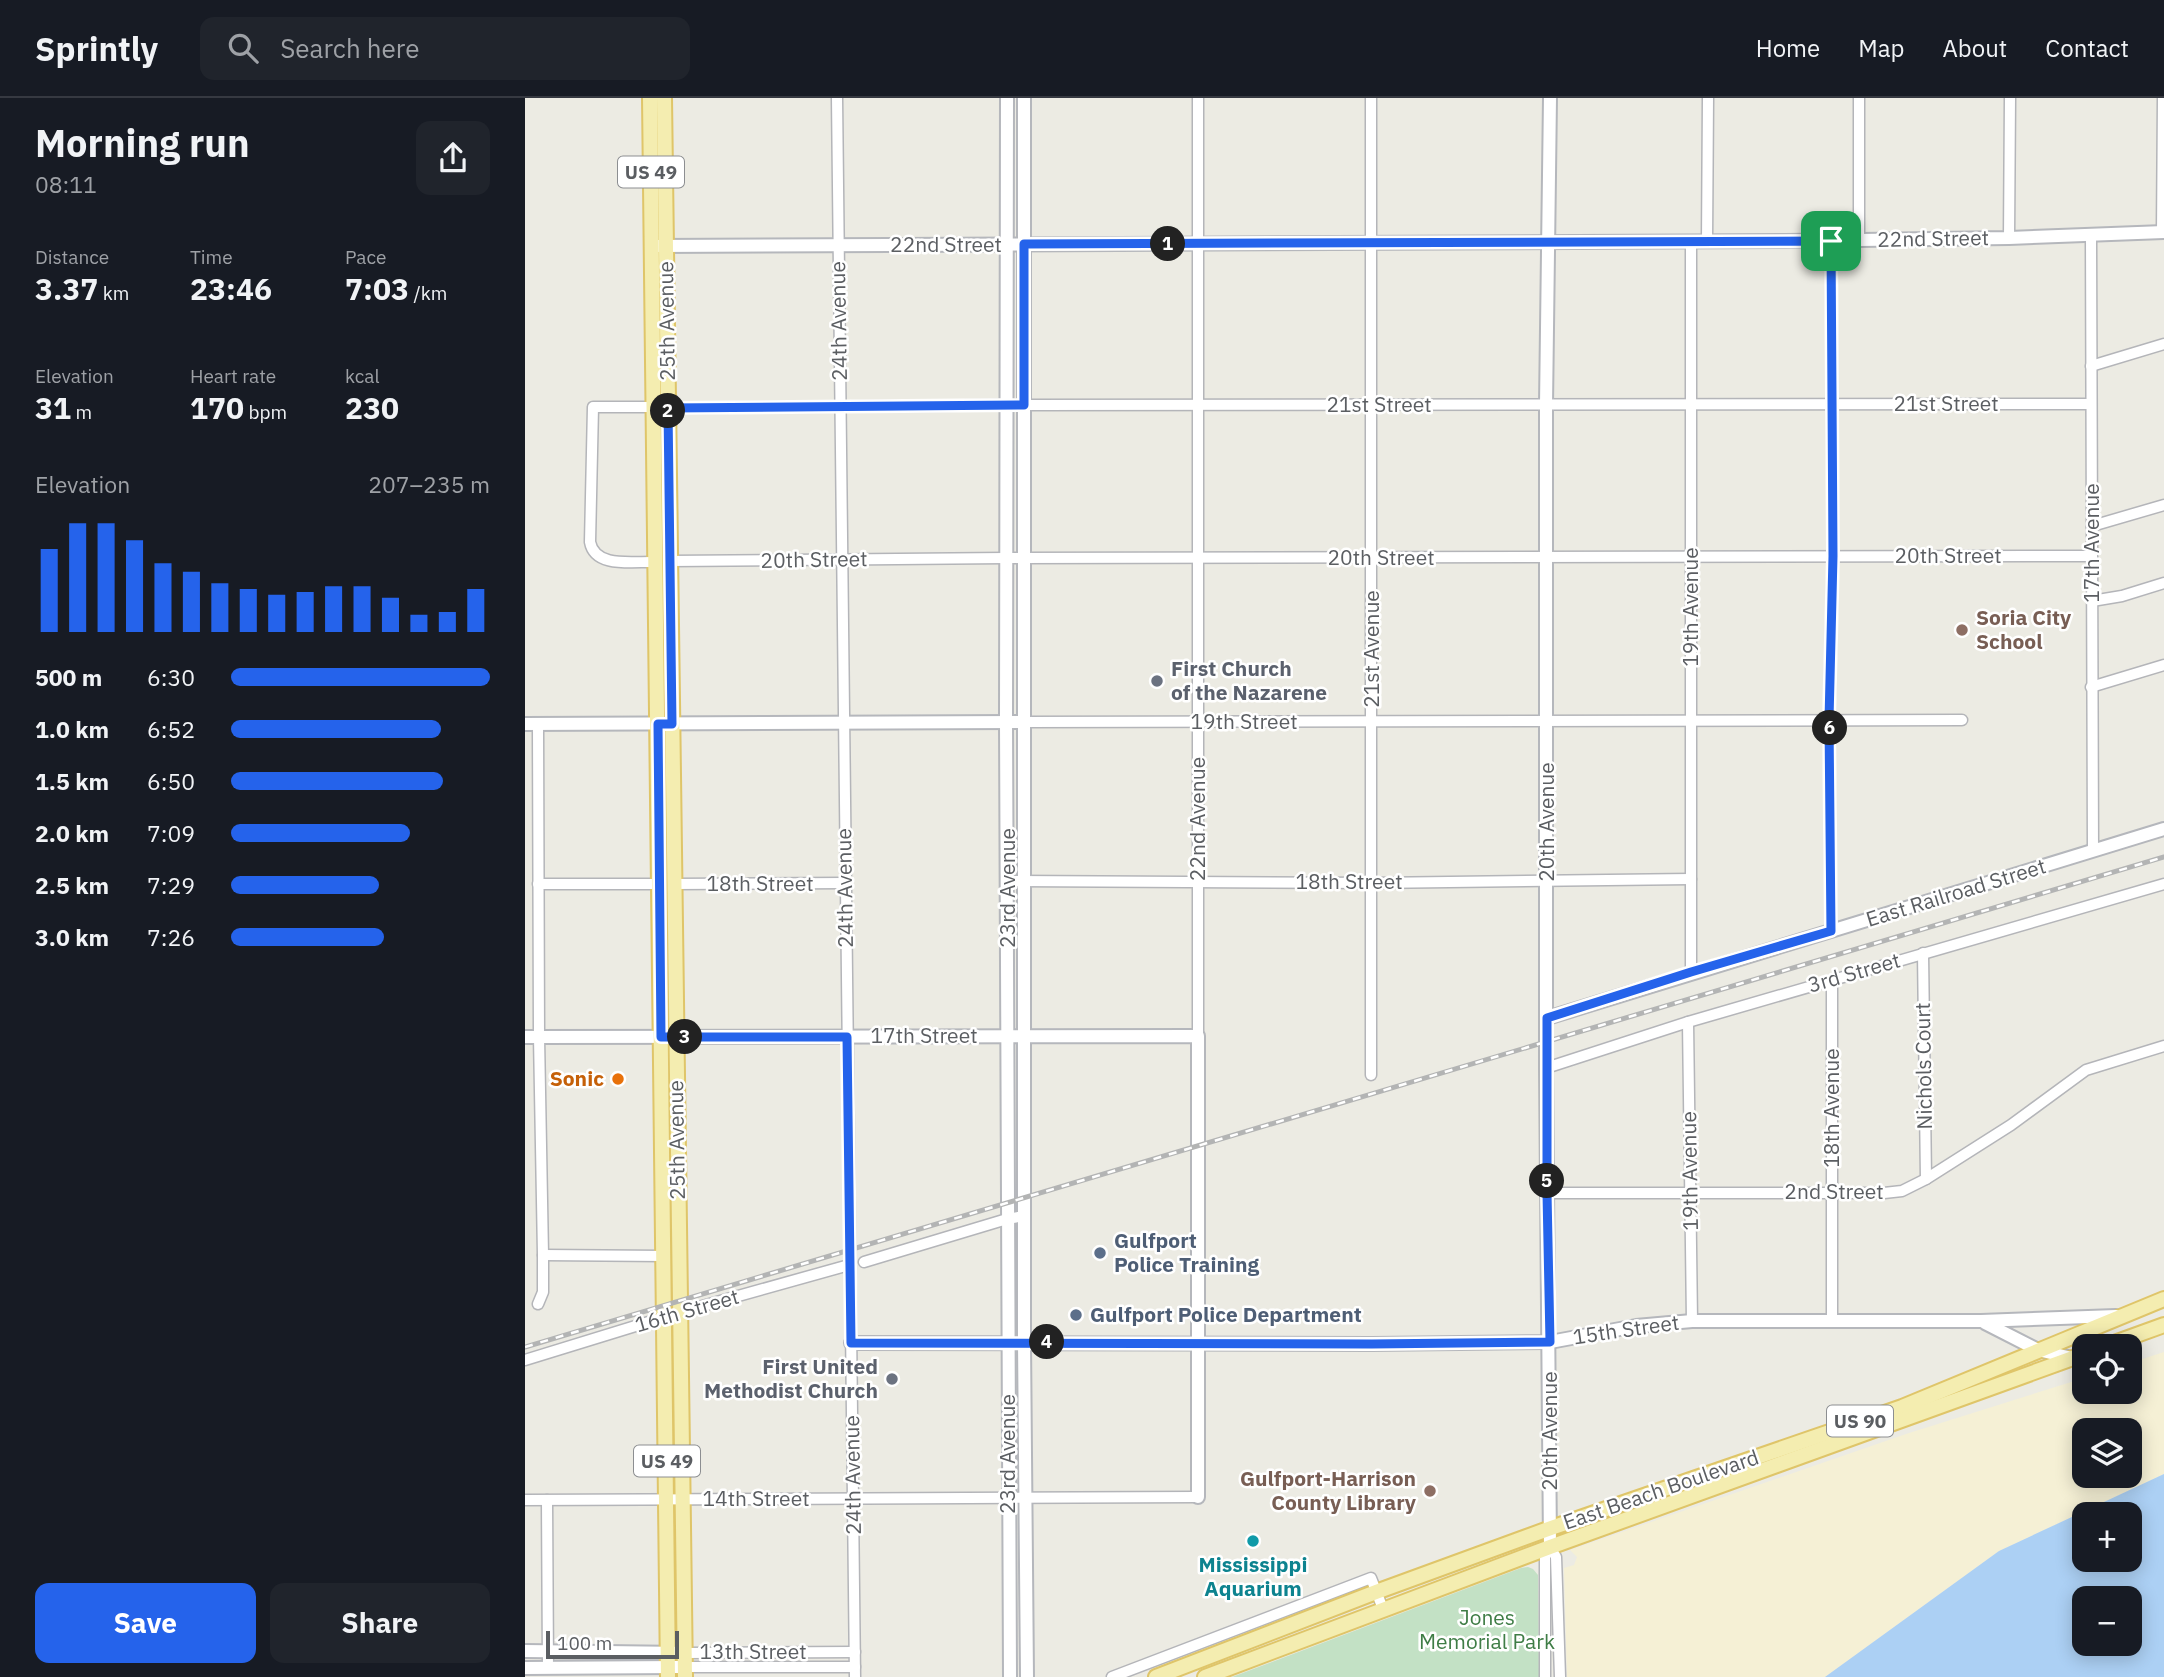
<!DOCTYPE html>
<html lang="en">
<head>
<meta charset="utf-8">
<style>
	:root { --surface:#171b24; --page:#20242c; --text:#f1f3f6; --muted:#9ea1a6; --line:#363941; --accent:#2563eb }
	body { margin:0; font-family:"IBM Plex Sans",sans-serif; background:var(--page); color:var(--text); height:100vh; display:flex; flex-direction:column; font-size:26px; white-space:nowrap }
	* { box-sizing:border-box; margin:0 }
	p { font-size:23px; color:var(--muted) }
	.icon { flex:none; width:38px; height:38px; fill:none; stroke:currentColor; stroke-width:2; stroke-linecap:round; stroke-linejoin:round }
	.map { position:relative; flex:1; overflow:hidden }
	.drawer { display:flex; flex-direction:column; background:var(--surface); width:525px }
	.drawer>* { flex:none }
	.fabs { position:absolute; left:1547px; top:1236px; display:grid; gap:14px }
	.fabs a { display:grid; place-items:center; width:70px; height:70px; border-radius:14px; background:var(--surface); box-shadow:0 4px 18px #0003; font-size:35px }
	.scale { position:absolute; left:21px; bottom:18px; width:133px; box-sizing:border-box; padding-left:7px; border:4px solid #5b5e62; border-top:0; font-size:19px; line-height:24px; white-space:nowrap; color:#5b5e62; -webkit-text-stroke:5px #fff; paint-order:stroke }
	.pin { position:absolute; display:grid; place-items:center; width:60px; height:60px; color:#fff; margin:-30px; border-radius:14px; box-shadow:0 4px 10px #0006 }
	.km { position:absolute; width:35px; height:35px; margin:-18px; border-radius:50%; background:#222; color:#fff; font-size:19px; line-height:35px; text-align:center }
	.round { display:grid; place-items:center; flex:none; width:74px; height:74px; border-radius:14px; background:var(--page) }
	.summary { display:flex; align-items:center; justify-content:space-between; height:119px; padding:0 35px }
	h1 { font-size:38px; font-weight:700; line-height:52px }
	.figures { display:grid; grid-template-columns:repeat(3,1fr); gap:10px; height:119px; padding:7px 35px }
	.figures div { display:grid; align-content:center }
	.figures b { font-size:30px; font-weight:700 }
	.figures small { font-size:19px; font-weight:400 }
	.figures p { font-size:19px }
	.chart { height:196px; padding:14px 35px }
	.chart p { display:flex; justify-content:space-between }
	.chart svg { width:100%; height:126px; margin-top:7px; stroke:var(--accent); stroke-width:6 }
	.primary-button { display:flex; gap:14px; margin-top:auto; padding:14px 35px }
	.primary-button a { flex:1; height:80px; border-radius:14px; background:var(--accent); color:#fff; font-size:28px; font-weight:700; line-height:80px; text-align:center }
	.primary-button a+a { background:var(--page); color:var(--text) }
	ul { padding:0 35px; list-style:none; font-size:23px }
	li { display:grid; grid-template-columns:112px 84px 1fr; align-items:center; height:52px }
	li i { height:18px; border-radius:9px; background:var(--accent) }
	header { display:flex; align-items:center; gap:42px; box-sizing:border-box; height:98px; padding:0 35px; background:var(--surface); border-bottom:2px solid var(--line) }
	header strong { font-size:33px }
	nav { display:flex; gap:38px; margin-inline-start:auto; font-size:24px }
	.search { width:490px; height:63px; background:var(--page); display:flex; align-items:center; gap:18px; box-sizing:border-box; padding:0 24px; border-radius:14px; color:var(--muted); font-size:26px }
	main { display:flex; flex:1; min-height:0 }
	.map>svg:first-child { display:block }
	.green { fill:#c3e1c5 }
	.sand { fill:#f5f0d5; fill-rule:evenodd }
	.water { fill:#acd0f4; fill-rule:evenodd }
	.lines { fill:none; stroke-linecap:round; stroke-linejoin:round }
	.street-casing { stroke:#b4b5b9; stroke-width:13 }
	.secondary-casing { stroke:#b5b7bc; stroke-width:16 }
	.primary-casing { stroke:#dfc569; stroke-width:18 }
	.street { stroke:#fff; stroke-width:10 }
	.secondary { stroke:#fff; stroke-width:12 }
	.primary { stroke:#f4edb0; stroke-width:14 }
	.rail-casing { stroke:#b3b4b4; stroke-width:5 }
	.rail { stroke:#fff; stroke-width:2.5; stroke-dasharray:8; stroke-linecap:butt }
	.route-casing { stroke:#fff; stroke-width:14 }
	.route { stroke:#2563eb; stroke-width:9 }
	.education-dot { fill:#8d6e63; stroke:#fff; stroke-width:2.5 }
	.worship-dot { fill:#6b7280; stroke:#fff; stroke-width:2.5 }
	.food-dot { fill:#e8710a; stroke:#fff; stroke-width:2.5 }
	.service-dot { fill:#5c6f8a; stroke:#fff; stroke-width:2.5 }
	.culture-dot { fill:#0f9aa8; stroke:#fff; stroke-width:2.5 }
	.labels { text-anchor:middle; stroke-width:5; stroke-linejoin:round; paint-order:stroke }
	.shield { fill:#fff; stroke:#8c8e91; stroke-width:2 }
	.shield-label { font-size:19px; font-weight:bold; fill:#5b5e62 }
	.street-label { font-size:21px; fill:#5b5e62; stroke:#fff }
	.education-label { font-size:21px; font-weight:bold; fill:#785e54; stroke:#fff; text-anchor:start }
	.worship-label { font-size:21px; font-weight:bold; fill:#5b616d; stroke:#fff; text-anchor:start }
	.food-label { font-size:21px; font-weight:bold; fill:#c56008; stroke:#fff; text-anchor:end }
	.service-label { font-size:21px; font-weight:bold; fill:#4e5e75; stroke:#fff; text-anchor:start }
	.culture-label { font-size:21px; font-weight:bold; fill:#0d838f; stroke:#fff }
	.park-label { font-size:21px; fill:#3f7d46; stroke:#fff }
</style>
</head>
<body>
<header>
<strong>Sprintly</strong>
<div class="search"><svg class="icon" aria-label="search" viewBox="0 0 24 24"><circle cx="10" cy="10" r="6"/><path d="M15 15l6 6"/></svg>Search here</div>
<nav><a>Home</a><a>Map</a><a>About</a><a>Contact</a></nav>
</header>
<main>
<section class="drawer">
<div class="summary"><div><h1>Morning run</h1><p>08:11</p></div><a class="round"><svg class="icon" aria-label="share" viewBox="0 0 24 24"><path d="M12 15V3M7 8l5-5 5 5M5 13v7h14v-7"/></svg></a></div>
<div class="figures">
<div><p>Distance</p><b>3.37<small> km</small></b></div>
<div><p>Time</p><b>23:46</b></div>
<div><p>Pace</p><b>7:03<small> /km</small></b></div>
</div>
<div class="figures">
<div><p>Elevation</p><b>31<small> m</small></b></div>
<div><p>Heart rate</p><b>170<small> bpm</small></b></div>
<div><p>kcal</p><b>230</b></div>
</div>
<div class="chart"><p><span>Elevation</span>207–235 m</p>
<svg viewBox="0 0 160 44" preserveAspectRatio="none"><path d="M5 44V15M15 44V6M25 44V6M35 44V12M45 44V20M55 44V23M65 44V27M75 44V29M85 44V31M95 44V30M105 44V28M115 44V28M125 44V32M135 44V38M145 44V37M155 44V29"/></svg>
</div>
<ul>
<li><b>500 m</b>6:30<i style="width:100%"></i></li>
<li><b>1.0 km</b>6:52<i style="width:81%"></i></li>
<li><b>1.5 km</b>6:50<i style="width:82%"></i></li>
<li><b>2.0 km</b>7:09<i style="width:69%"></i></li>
<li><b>2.5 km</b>7:29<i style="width:57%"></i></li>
<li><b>3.0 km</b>7:26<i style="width:59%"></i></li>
</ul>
<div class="primary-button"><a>Save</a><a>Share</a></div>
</section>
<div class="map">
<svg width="1639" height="1579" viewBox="0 0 1639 1579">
	<rect width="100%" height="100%" fill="#ecebe3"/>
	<polygon class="green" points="1003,1469 1008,1471 1013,1477 1014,1579 707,1579 996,1470"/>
	<path class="sand" d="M1639,1254V1376L1474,1453L1300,1579H1042L1039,1470L1049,1467L1052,1459L1045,1452L1381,1336L1559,1280V1293H1605V1265ZM1559,1332H1605V1377H1559Z"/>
	<path class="water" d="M1639,1376V1579H1300L1474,1453ZM1559,1416H1605V1461H1559ZM1559,1500H1605V1545H1559Z"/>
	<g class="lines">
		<g class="street-casing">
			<g id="street">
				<polyline points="312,0 330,1579"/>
				<polyline points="846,0 846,977"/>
				<polyline points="1334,0 1334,143"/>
				<polyline points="1637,134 1638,0"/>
				<polyline points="1566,138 1568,753"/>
				<polyline points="1484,140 1485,0"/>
				<polyline points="1306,143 1308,458 1304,622 1306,833"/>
				<polyline points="1166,144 1166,874"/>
				<polyline points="1182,144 1183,0"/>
				<polyline points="1566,268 1639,246"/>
				<path d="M129,309H68L65,444C70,471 109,463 131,464"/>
				<polyline points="143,310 499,307 1565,306"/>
				<polyline points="1567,428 1639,407"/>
				<polyline points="145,463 481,460 1566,458"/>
				<polyline points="1567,503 1597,498 1639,485"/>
				<polyline points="1566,589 1639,567"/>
				<polyline points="500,624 1437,622"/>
				<polyline points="13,627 14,939 18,1157 18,1194 13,1206"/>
				<polyline points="483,783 848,785 1166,781"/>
				<polyline points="13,786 135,786"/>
				<polyline points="149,786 320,785"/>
				<polyline points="1398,855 1401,1081"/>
				<polyline points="1307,882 1307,1222"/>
				<polyline points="1163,924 1167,1223"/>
				<polyline points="673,938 673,0"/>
				<polyline points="1021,970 1163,924 1639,786"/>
				<polyline points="1022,1095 1359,1095 1377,1093 1401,1081 1486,1027 1561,972 1639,948"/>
				<polyline points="18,1157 140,1158"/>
				<polyline points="339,1164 482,1121 499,1118"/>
				<polyline points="0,1262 156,1214 324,1167"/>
				<polyline points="0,1402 673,1399"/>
				<polyline points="22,1402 23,1570"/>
				<polyline points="1025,1449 1031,1459 1035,1579"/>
				<polyline points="160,1555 330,1554"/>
				<polyline points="160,1569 330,1569"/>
				<polyline points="587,1579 846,1480 858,1511"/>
				<polyline points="1020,1579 1020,1458 1025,1449"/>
			</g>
		</g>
		<g class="secondary-casing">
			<g id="secondary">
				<polyline points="482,0 481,624 485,1579"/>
				<polyline points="499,0 499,1244 502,1579"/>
				<polyline points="1025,0 1021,307 1021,970 1025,1449"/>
				<polyline points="131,148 1260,143 1484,140 1639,134"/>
				<polyline points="0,626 500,624"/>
				<polyline points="1022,920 1639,731"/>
				<polyline points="0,939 673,938 673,1399"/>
				<polyline points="1460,1225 1513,1252 1547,1260"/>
				<polyline points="326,1245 847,1246 1025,1244 1111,1228 1167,1223 1456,1223 1591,1218"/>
				<polyline points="0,1553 160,1555"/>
				<polyline points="0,1570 153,1569"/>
			</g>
		</g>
		<g class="primary-casing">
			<g id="primary">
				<polyline points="125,0 143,1579"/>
				<polyline points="139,0 160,1579"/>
				<polyline points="1581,1248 1639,1227"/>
				<polyline points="631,1579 851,1494 1026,1430 1377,1309 1639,1201"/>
				<polyline points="680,1579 1025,1449 1559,1256"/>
			</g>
		</g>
		<use href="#street" class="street"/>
		<use href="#secondary" class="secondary"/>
		<use href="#primary" class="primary"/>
		<g class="rail-casing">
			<polyline id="rail" points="0,1249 1639,759"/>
		</g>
		<use href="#rail" class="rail"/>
	</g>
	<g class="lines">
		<g class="route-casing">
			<polygon id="route" points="1306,143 1308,458 1304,622 1306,833 1166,874 1022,920 1022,1095 1025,1244 847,1246 326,1245 322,939 136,939 133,626 147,626 143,310 499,307 499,146"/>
		</g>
		<use href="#route" class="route"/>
	</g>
	<g class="education-dot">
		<circle cx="1437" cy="532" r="7"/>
		<circle cx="905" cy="1393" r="7"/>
	</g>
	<g class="worship-dot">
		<circle cx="632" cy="583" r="7"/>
		<circle cx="367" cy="1281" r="7"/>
	</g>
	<circle class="food-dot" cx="93" cy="981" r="7"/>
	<g class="service-dot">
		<circle cx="575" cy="1155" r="7"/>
		<circle cx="551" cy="1217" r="7"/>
	</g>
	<circle class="culture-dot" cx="728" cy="1443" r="7"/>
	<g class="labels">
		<g class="shield">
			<rect x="93" y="58.5" width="66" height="31" rx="5"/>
			<rect x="1302" y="1307.5" width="66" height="31" rx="5"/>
			<rect x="109" y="1347.5" width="66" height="31" rx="5"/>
		</g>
		<g class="shield-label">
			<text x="126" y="81">US 49</text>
			<text x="1335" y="1330">US 90</text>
			<text x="142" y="1370">US 49</text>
		</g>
		<g class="street-label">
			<text transform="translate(1408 141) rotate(-1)" y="7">22nd Street</text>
			<text x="421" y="154">22nd Street</text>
			<text transform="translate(142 223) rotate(-91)" y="7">25th Avenue</text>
			<text transform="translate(314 223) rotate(-91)" y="7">24th Avenue</text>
			<text x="1421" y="313">21st Street</text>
			<text x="854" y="314">21st Street</text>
			<text transform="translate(1567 445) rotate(-90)" y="7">17th Avenue</text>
			<text x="1423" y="465">20th Street</text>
			<text x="856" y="467">20th Street</text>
			<text transform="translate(289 462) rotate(-1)" y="7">20th Street</text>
			<text transform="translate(1166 509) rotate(-90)" y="7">19th Avenue</text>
			<text transform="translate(847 551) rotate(-90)" y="7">21st Avenue</text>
			<text x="719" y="631">19th Street</text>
			<text transform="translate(673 721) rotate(-90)" y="7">22nd Avenue</text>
			<text transform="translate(1022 724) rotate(-90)" y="7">20th Avenue</text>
			<text x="824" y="791">18th Street</text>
			<text x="235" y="793">18th Street</text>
			<text transform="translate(320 790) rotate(-91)" y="7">24th Avenue</text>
			<text transform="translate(483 790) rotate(-90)" y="7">23rd Avenue</text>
			<text transform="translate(1431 795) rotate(-17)" y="7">East Railroad Street</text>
			<text transform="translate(1329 875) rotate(-16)" y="7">3rd Street</text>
			<text x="399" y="945">17th Street</text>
			<text transform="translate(1399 968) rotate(-91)" y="7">Nichols Court</text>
			<text transform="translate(1307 1010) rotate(-90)" y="7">18th Avenue</text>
			<text transform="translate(152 1042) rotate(-91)" y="7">25th Avenue</text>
			<text transform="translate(1165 1073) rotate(-91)" y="7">19th Avenue</text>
			<text x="1309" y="1101">2nd Street</text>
			<text transform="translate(162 1213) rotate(-16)" y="7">16th Street</text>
			<text transform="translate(1101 1232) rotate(-8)" y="7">15th Street</text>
			<text transform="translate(1025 1333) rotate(-90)" y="7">20th Avenue</text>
			<text transform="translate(483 1356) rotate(-90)" y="7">23rd Avenue</text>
			<text transform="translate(328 1377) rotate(-91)" y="7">24th Avenue</text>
			<text transform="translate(1136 1392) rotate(-19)" y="7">East Beach Boulevard</text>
			<text x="231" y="1408">14th Street</text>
			<text x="228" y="1561">13th Street</text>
		</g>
		<g class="education-label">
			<text x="1451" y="527">Soria City<tspan x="1451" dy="24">School</tspan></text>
			<text x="891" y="1388" text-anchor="end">Gulfport-Harrison<tspan x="891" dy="24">County Library</tspan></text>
		</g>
		<g class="worship-label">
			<text x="646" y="578">First Church<tspan x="646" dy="24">of the Nazarene</tspan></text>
			<text x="353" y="1276" text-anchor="end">First United<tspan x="353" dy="24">Methodist Church</tspan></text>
		</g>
		<g class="food-label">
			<text x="79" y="988">Sonic</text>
		</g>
		<g class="service-label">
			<text x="589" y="1150">Gulfport<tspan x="589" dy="24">Police Training</tspan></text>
			<text x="565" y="1224">Gulfport Police Department</text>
		</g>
		<g class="culture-label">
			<text x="728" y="1474">Mississippi<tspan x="728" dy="24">Aquarium</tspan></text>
		</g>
		<g class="park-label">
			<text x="962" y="1527">Jones<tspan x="962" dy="24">Memorial Park</tspan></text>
		</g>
	</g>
</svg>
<div class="fabs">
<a><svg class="icon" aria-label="locate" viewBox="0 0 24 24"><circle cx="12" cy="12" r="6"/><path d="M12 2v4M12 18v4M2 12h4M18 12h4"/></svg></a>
<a><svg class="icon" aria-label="layers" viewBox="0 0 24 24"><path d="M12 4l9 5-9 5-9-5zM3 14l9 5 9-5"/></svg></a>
<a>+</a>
<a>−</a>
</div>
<div class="scale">100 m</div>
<div class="pin" style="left:1306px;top:143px;background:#1e9e55"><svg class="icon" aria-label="arrive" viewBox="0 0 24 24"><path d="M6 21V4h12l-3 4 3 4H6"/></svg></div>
<b class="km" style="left:643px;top:146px">1</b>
<b class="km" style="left:143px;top:313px">2</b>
<b class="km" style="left:160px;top:939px">3</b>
<b class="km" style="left:522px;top:1244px">4</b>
<b class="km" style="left:1022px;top:1083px">5</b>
<b class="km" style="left:1305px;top:630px">6</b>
</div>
</main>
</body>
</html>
